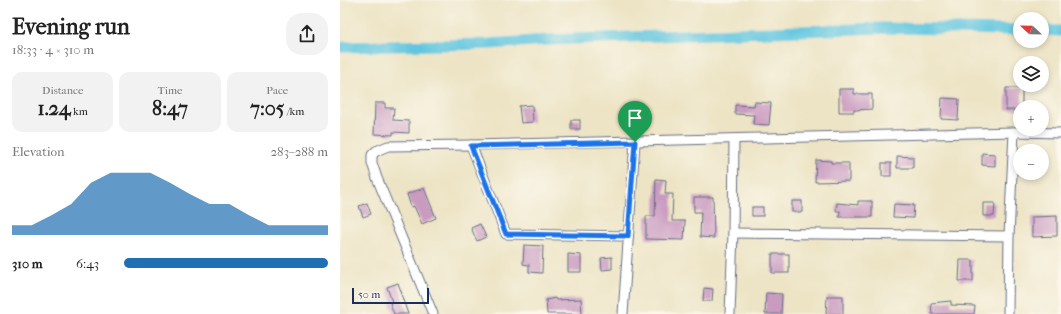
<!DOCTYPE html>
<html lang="en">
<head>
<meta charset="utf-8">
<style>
	:root { --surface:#fff; --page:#f2f2f2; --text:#222; --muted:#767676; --accent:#1f6fb2 }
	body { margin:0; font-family:"IM FELL French Canon",serif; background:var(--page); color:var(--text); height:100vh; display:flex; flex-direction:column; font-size:15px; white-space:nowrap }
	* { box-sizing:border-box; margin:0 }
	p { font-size:13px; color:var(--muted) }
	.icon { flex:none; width:22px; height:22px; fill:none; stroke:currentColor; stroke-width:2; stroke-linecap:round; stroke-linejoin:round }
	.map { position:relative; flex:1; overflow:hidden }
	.side { display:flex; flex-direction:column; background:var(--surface); width:340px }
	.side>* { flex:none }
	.needle { width:26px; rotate:292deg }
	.buttons { position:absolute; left:673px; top:12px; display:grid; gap:8px }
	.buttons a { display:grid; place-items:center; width:36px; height:36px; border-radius:50%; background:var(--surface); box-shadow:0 2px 6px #0003; font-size:20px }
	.scale { position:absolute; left:12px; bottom:10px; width:77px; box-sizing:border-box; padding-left:4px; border:2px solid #1b2f5e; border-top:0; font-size:11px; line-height:14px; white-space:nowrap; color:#1b2f5e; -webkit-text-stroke:3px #fbf7ec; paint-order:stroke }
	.pin { position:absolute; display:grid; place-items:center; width:34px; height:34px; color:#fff; margin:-41px -17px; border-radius:50% 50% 50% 0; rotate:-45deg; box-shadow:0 0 4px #0007 }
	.pin .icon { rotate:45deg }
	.round { display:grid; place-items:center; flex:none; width:42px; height:42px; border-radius:16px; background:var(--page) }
	.summary { display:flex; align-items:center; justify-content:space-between; height:68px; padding:0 12px }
	h1 { font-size:22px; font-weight:700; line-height:30px }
	.figures { display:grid; grid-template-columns:repeat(3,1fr); gap:6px; height:68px; padding:4px 12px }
	.figures div { display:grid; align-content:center; border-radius:10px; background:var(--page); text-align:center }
	.figures b { font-size:20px; font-weight:700 }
	.figures small { font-size:11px; font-weight:400 }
	.figures p { font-size:11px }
	.chart { height:112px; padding:8px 12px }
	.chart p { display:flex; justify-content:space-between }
	.chart svg { width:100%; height:72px; margin-top:4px; fill:var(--accent); opacity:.7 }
	ul { padding:0 12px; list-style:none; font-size:13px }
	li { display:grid; grid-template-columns:64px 48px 1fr; align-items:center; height:30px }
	li i { height:10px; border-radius:5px; background:var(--accent) }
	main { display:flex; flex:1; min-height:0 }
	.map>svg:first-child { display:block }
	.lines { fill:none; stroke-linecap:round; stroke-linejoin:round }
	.canal { stroke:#61c6df; stroke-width:11 }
	.building { fill:#ca9bc1 }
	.minor-casing { stroke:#646e82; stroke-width:11 }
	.minor { stroke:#fff; stroke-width:9 }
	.route-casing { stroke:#fff; stroke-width:8 }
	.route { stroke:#1a73e8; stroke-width:5 }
</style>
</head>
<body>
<main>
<section class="side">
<div class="summary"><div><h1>Evening run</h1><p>18:33 · 4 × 310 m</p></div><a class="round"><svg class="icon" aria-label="share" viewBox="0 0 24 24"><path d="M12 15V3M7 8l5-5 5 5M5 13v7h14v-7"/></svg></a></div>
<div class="figures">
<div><p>Distance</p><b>1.24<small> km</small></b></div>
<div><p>Time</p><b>8:47</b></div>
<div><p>Pace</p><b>7:05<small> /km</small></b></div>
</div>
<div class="chart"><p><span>Elevation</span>283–288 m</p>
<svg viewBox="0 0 160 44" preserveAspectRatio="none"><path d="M0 44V38L10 38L20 32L30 25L40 12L50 6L60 6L70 6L80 12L90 19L100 25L110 25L120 32L130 38L140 38L150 38L160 38V44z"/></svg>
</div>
<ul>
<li><b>310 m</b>6:43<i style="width:100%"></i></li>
</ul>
</section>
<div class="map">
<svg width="721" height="314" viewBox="0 0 721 314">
	<rect width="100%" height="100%" fill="#fbf7ec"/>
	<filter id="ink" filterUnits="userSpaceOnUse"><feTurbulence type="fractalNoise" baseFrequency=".025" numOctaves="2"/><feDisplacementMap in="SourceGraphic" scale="8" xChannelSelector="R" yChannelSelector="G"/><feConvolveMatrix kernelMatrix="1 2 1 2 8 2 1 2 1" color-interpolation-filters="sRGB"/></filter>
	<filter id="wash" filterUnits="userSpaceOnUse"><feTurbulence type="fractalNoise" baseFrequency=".012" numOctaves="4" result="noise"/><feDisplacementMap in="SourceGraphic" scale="16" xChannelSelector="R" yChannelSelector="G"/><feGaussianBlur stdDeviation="0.9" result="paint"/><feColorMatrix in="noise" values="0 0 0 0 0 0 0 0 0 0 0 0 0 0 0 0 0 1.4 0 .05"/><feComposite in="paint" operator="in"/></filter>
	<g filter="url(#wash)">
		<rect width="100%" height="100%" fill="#ede4c5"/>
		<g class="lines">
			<g class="canal">
				<polyline points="702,30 721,31"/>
				<polyline points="0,47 149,44 207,40 543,28 680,30"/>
			</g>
		</g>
		<g id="blocks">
			<g class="building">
				<polygon points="666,88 682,88 682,107 680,107 680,110 666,110"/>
				<polygon points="499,89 514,89 514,94 532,94 532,109 514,110 514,112 499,112"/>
				<polygon points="602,98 619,99 618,120 601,119"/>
				<polygon points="415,102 431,103 429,125 413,124 414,115 395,114 395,105 414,106"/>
				<polygon points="35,103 45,103 45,108 54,108 53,120 69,121 69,133 53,132 53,135 34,134"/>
				<polygon points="192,105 193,122 181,123 179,106"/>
				<rect x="231" y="120" width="9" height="9"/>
				<polygon points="642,153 655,154 655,166 642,165"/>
				<polygon points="557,156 573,157 573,168 557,168"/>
				<polygon points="476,160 491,161 491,163 509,163 509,181 475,182"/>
				<rect x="542" y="163" width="9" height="13"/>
				<polygon points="316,179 326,180 325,194 333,194 332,221 345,221 344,240 306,239 306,216 315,216"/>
				<polygon points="84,188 96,218 82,224 74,206 71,207 67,194"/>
				<polygon points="354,197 373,197 374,238 360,237 361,212 354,212"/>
				<rect x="452" y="201" width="10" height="11"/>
				<polygon points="518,201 532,201 532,217 499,217 500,211 496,211 497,203 518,205"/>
				<polygon points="27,203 31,214 23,217 19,206"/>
				<polygon points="643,203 655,203 654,216 643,216"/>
				<polygon points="554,204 574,205 573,218 553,217"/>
				<rect x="412" y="207" width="11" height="9"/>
				<polygon points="717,216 717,236 692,237 692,217"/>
				<polygon points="140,224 146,237 137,241 131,228"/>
				<polygon points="184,245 203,246 202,273 189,272 189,265 183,264"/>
				<polygon points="228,254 241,255 241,272 228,272"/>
				<rect x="432" y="254" width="17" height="19"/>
				<polygon points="272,257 272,269 262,270 261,258"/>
				<polygon points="620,260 633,260 633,281 619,281"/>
				<polygon points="58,283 62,294 61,294 68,314 54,314 50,303 52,302 47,287"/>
				<polygon points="364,288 373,289 372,301 363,301"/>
				<polygon points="426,293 442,294 441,314 425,314"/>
				<polygon points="487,296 503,296 503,314 486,314"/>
				<polygon points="215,298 216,300 241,299 242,314 207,314 206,300"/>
				<polygon points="611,301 611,305 635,306 634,314 592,314 591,303"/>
			</g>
		</g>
	</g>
	<g filter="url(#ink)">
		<use href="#blocks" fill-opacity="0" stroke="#646e82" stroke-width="1"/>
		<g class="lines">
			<g class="minor-casing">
				<g id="minor">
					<polyline points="131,145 166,234 288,236"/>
					<polyline points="393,233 669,236"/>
					<polyline points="93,314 37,178 32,163 32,155 36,151 48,146 131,145 674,132 721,133"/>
					<polyline points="283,314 295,142"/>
					<polyline points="390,314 393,233 394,139"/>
					<polyline points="668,314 669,236 674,132"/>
				</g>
			</g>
			<use href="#minor" class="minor"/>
		</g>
	</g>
	<g class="lines" filter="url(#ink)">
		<g class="route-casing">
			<polygon id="route" points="295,142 288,236 166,234 131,146"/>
		</g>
		<use href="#route" class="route"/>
	</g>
</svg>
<div class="buttons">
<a><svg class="needle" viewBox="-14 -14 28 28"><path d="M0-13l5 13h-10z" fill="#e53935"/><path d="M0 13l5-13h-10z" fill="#767676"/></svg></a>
<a><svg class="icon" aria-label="layers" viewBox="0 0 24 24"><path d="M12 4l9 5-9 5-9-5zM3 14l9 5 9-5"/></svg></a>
<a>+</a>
<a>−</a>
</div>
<div class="scale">50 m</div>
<div class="pin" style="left:295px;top:142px;background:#1e9e55"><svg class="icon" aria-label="arrive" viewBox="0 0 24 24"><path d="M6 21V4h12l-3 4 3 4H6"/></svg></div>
</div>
</main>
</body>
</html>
